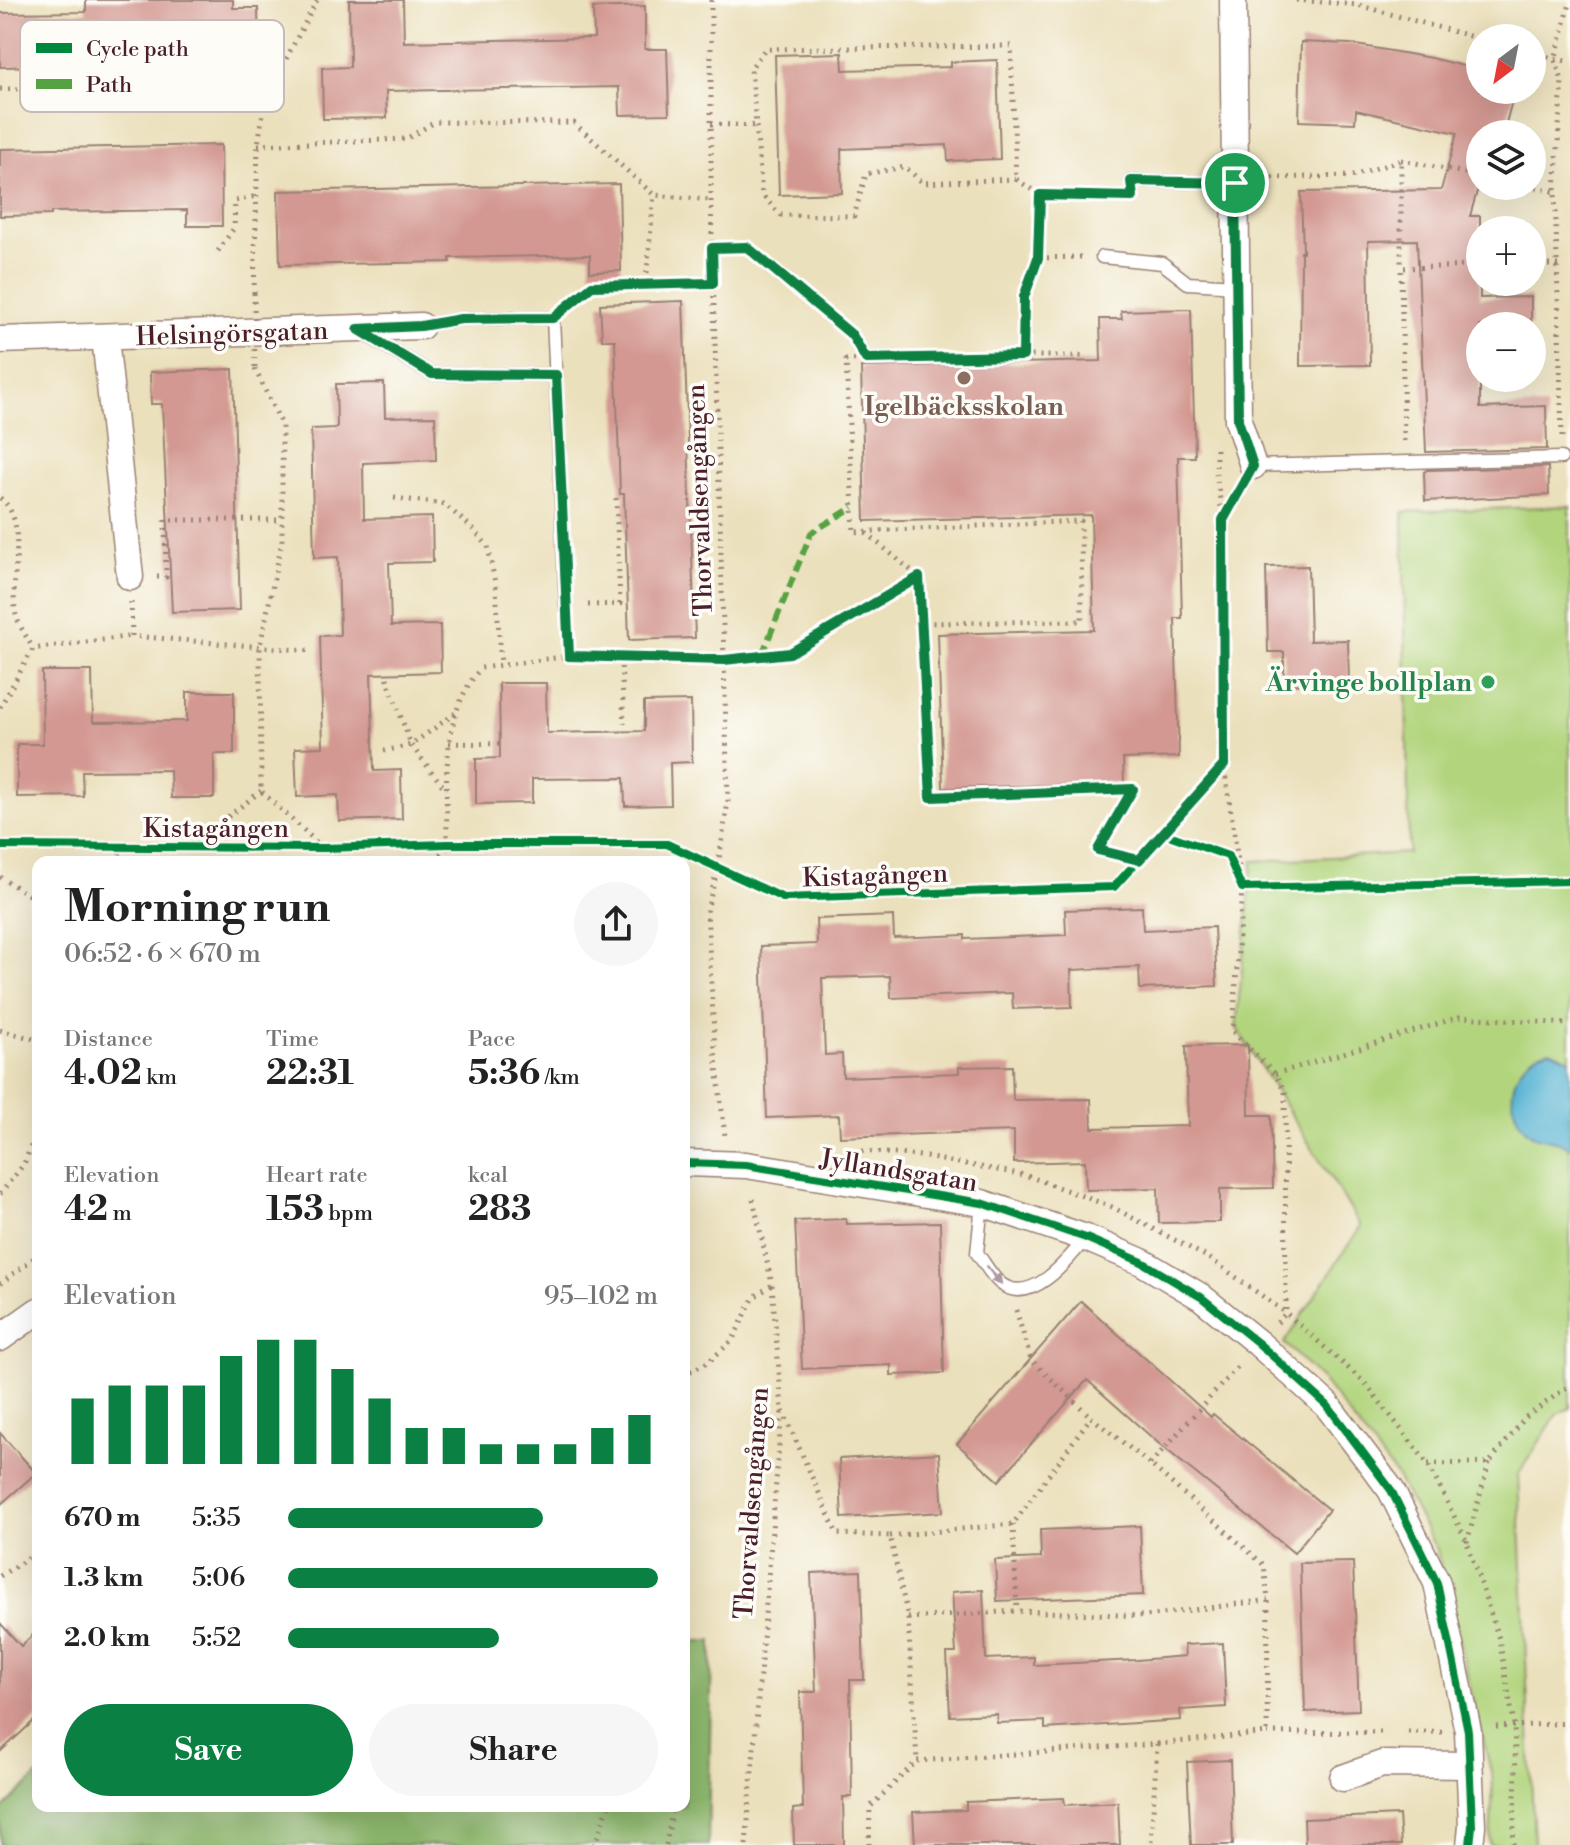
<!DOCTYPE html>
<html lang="en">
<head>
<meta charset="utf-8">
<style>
	:root { --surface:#fff; --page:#f6f6f6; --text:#222; --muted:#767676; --accent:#0b8043 }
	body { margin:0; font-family:"Libre Bodoni",serif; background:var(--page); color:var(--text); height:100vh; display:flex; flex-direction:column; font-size:30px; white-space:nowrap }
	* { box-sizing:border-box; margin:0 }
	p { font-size:26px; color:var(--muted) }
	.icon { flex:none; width:44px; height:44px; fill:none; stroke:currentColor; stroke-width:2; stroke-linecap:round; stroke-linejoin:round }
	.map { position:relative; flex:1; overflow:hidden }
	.panel { position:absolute; left:32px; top:856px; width:658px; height:956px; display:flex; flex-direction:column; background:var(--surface); border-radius:16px; box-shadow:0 8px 32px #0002 }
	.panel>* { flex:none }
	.needle { width:52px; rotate:212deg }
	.controls { position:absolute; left:1466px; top:24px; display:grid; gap:16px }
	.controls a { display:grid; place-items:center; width:80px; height:80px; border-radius:50%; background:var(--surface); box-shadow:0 8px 32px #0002; font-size:40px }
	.pin { position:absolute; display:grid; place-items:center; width:68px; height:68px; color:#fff; margin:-34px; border:4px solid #fff; border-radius:50%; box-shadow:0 2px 8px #0007 }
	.round { display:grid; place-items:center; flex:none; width:84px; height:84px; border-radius:42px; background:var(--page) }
	.summary { display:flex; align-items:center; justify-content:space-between; height:136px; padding:0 32px }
	h1 { font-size:44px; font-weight:700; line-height:60px }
	.figures { display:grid; grid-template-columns:repeat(3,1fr); gap:12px; height:136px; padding:8px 32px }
	.figures div { display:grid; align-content:center }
	.figures b { font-size:34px; font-weight:700 }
	.figures small { font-size:22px; font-weight:400 }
	.figures p { font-size:22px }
	.chart { height:224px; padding:16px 32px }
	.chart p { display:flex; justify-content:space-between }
	.chart svg { width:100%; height:144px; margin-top:8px; stroke:var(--accent); stroke-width:6 }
	.button { display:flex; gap:16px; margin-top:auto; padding:16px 32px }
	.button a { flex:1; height:92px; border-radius:48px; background:var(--accent); color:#fff; font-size:32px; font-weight:700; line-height:92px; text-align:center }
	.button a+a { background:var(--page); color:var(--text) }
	ul { padding:0 32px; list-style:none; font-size:26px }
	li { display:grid; grid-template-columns:128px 96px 1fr; align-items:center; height:60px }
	li i { height:20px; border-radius:10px; background:var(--accent) }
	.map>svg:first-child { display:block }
	.green { fill:#b1d47c; stroke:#7e7a54; stroke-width:2 }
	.forest { fill:#8cb66c; stroke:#6b6a4c; stroke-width:2 }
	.water { fill:#55b2d3; stroke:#50687f; stroke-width:2 }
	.building { fill:#d39891 }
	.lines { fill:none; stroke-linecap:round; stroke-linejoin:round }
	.lane-casing { stroke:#9a8074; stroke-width:15 }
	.street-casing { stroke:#9a8074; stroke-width:29 }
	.path { stroke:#9a8074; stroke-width:5; stroke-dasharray:2 6; stroke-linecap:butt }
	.lane { stroke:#fff; stroke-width:12 }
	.street { stroke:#fff; stroke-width:26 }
	.path-bridge { stroke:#9a8074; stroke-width:5; stroke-dasharray:2 6; stroke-linecap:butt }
	.quiet { stroke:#56a243; stroke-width:6; stroke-dasharray:12 6; stroke-linecap:butt }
	.cycleway-casing { stroke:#fdfcf7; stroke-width:13 }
	.cycleway { stroke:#00873e; stroke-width:8 }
	.oneway { fill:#ae9aa0 }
	.route-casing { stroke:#fff; stroke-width:16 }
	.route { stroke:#0b8043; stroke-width:10 }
	.education-dot { fill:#8d6e63; stroke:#fdfcf7; stroke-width:3 }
	.leisure-dot { fill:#2e9e5b; stroke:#fdfcf7; stroke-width:3 }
	.labels { text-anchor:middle; stroke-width:7; stroke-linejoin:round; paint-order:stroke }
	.street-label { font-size:26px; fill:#4a1f2b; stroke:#fdfcf7 }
	.education-label { font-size:26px; font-weight:bold; fill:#785e54; stroke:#fdfcf7 }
	.leisure-label { font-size:26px; font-weight:bold; fill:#27864d; stroke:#fdfcf7; text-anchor:end }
	.key { fill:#fdfcf7; stroke:#c7baba; stroke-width:2 }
	.key-label { font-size:22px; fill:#4a1f2b }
</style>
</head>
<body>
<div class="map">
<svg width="1570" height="1845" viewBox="0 0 1570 1845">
	<rect width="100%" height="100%" fill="#fdfcf7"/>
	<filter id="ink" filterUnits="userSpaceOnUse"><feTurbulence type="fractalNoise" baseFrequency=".0125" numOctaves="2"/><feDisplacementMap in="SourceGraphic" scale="16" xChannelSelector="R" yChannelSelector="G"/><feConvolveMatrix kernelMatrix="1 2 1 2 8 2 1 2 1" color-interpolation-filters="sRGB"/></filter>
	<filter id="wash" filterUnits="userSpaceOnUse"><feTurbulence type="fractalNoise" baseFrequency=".006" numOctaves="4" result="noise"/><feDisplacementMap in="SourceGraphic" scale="32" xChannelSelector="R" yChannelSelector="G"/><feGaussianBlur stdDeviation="1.8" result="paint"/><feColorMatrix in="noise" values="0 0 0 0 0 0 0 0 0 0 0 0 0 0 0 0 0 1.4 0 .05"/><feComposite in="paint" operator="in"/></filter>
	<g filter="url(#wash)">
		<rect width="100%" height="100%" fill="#ebe0bc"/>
		<polygon class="green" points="1570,506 1570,1408 1557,1414 1518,1475 1534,1845 1490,1845 1493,1780 1437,1550 1397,1477 1322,1380 1284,1343 1361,1226 1236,1027 1253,861 1409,853 1403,512"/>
		<polygon class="forest" points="684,1641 712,1641 708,1845 0,1845 0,1812 38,1775 38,1806 684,1806"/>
		<path class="water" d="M1550,1050L1570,1059V1149C1557,1135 1538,1144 1525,1129C1501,1102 1513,1057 1550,1050Z"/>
		<g id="blocks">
			<g class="building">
				<polygon points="86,0 233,0 233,8 258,8 259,65 211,66 211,42 110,44 110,65 0,67 0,13 86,12"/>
				<polygon points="349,0 403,0 404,42 594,38 593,8 645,6 645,49 667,49 669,114 620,115 619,87 386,91 387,118 323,119 322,68 350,67"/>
				<polygon points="1301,42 1351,44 1431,58 1480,70 1480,90 1515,90 1503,134 1480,134 1480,181 1470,216 1480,216 1480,298 1531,297 1531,326 1480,326 1480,408 1546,406 1547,449 1426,452 1417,240 1368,241 1370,365 1300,366 1301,252 1303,252 1301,192 1441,190 1457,133 1356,110 1355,123 1299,121"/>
				<polygon points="842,53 843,70 951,67 951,62 997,60 1000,159 948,161 947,145 841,149 842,193 779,195 775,55"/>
				<polygon points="221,145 222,226 187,226 187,210 51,212 51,215 0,216 0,149"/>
				<polygon points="619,184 621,271 590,272 590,255 450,258 450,262 280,265 278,191"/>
				<polygon points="683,301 695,638 629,640 624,494 620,494 615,340 602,340 600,304"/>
				<polygon points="1191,309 1195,457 1178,457 1182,618 1175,618 1179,757 1123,759 1124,783 943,788 938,634 1094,630 1091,515 865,521 861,367 1101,361 1100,319 1122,319 1121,311"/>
				<polygon points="233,369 240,610 172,612 162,404 151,404 150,372"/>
				<polygon points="384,383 385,417 435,416 436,460 363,463 364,519 432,517 433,562 389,563 391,626 440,625 441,672 371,674 374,771 401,770 402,819 339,821 338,795 297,797 295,748 323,747 320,636 340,635 338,557 314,558 311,429 337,428 336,384"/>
				<polygon points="1548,467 1549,495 1425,501 1424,472 1427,470"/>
				<polygon points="1308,566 1310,641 1348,640 1349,683 1284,685 1284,652 1268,652 1266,567"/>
				<polygon points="42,671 92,671 93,722 187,721 187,692 234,692 234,754 214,754 214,798 171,798 170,770 82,771 83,796 17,797 17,744 43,744"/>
				<polygon points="499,683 546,683 547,733 644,731 644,702 691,701 692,762 670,763 671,805 625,806 624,778 532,779 532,803 476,804 476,759 500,758"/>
				<polygon points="1142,907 1143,930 1214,927 1217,986 1140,989 1139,967 1071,970 1072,1007 1013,1009 1012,993 891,998 890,976 822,978 825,1055 842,1054 843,1077 959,1073 959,1067 1012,1066 1013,1100 1091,1099 1092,1128 1188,1126 1186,1046 1248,1045 1249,1115 1271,1115 1273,1188 1220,1189 1220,1222 1159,1223 1158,1188 1086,1190 1085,1161 1014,1163 1014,1131 840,1137 839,1115 767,1118 761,946 817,944 816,919 893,916 894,938 965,935 965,939 1066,935 1065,910"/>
				<polygon points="846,1219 847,1224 940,1222 944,1373 891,1375 891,1365 802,1369 795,1221"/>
				<polygon points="1081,1301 1211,1417 1213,1414 1329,1510 1294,1553 1157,1442 1087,1380 999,1481 957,1444"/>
				<polygon points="0,1433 36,1473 0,1505"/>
				<polygon points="939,1453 943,1512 842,1518 839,1459"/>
				<polygon points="1140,1526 1143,1595 997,1601 995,1560 1041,1558 1040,1530"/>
				<polygon points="1353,1562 1359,1710 1305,1712 1300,1563"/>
				<polygon points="861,1571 864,1680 850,1680 852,1797 843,1797 844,1845 794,1845 793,1809 803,1808 800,1692 816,1692 811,1573"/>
				<polygon points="983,1590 986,1659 1034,1657 1034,1665 1137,1660 1185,1656 1184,1645 1223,1643 1226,1707 1180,1710 1181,1720 1045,1729 1045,1721 997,1723 997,1714 950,1716 947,1653 956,1653 952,1592"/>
				<polygon points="0,1623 21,1646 38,1630 38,1717 0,1752"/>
				<polygon points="1230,1760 1233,1845 1191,1845 1187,1762"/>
				<polygon points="1064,1798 1065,1805 1118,1802 1120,1845 915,1845 913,1812 966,1810 966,1802"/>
				<polygon points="1399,1815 1401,1845 1305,1845 1304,1819"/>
			</g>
		</g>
	</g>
	<g filter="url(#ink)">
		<use href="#blocks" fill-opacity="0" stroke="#9a8074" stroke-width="2"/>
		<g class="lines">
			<g class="lane-casing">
				<g id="lane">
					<polyline points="1131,181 1235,183"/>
					<polyline points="1102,257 1162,263 1188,283 1236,286"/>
					<polyline points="421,326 461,319 553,318 566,606"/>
					<polyline points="364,333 432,374 556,375"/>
					<polyline points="1253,466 1561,458"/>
					<path d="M982,1203L977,1253C984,1262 991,1276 1000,1283C1030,1308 1069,1259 1086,1238"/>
				</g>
			</g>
			<g class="street-casing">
				<g id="street">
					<polyline points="1233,0 1238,420 1253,466"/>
					<polyline points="105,337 130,577"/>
					<polyline points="0,340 421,326"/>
					<polyline points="684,1163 746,1165 982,1203 1086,1238 1142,1262 1201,1297 1258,1343 1327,1405 1391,1490 1437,1583 1468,1731 1472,1826 1470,1845"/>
					<polyline points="0,1338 38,1311"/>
					<polyline points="1343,1778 1382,1764 1468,1765"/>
				</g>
			</g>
			<g class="path">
				<polyline points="711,0 711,200 728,801 718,867 707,910 715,1051 725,1136"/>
				<polyline points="1296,0 1358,5 1480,39"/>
				<polyline points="1532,53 1570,62"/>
				<polyline points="0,89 207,88 265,99"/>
				<polyline points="711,124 756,126"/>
				<polyline points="258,145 406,139 435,122 574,123 654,195 711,200"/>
				<polyline points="1401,160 1480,176"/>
				<polyline points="1264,178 1353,176 1401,160 1401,268"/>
				<polyline points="1016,179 923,183 905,167 866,174 854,216 781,215 762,195 751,68 765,49 1011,46 1016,179 1040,195 1116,196"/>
				<polyline points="1528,186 1555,192"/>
				<polyline points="712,248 747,247 852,335 865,359"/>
				<polyline points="218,251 234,228 235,201 257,196"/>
				<polyline points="1081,257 1038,258 1024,297 1023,356 1086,356"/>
				<polyline points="1038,258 1040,195"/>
				<polyline points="1532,265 1558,265"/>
				<polyline points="646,283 713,283"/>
				<polyline points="254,293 258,145 265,99 317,0"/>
				<polyline points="567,306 592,286 646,283 654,195"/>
				<polyline points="1023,356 846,360 854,532 1081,521 1082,621 921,623 931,797 1133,789 1098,850 1139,860"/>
				<polyline points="255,369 282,425 282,541 260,646 261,791 323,848"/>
				<polyline points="1562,437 1555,192 1562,80 1555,60 1570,3"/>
				<polyline points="1404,441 1401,268 1480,266"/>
				<polyline points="1216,449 1216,473 1223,520"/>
				<path d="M0,498C31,522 8,580 16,615C19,626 28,639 33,649"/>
				<polyline points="394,498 444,504 471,527 488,546 496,588 501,665"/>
				<polyline points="866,533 919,577 921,623"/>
				<polyline points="157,577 166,577 165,520 282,520"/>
				<polyline points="131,602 132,636 312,651"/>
				<polyline points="588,605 620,604 616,497"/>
				<polyline points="567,626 569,656"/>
				<polyline points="621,659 624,724"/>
				<polyline points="387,678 411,745 446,790"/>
				<polyline points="0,707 33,649 132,636"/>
				<polyline points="449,743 502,744"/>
				<polyline points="384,751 411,745 457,712"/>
				<polyline points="1224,765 1223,520 1240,490"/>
				<polyline points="1163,833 1224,765 1242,888 1233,1032 1275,1074 1285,1092 1286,1313 1276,1324"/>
				<path d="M447,844C447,785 439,716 481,668L569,656L724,660L790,653L919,577"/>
				<polyline points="0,846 324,848 447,844 667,844 783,898 1114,887 1163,833 1228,856 1242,888 1570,881"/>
				<polyline points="190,846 261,791"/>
				<polyline points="117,862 121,848"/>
				<polyline points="439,862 439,855 451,845"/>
				<polyline points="0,877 38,901"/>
				<polyline points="0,1030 38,1040"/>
				<polyline points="1275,1074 1460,1017 1570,1024"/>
				<polyline points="862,1151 920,1156 1025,1175 1112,1207 1209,1258 1286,1313 1365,1383 1428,1464 1467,1542 1499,1639 1514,1724 1516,1773 1513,1845"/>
				<polyline points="0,1194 24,1164 38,1128"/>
				<polyline points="0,1284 38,1255"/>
				<polyline points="1016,1310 1031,1360 1091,1417"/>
				<polyline points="684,1364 690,1371 684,1372"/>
				<polyline points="690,1371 707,1363 732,1341 754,1297 772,1285"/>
				<polyline points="783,1411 837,1534 890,1536 908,1618 917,1761"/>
				<polyline points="1150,1464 1240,1364"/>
				<polyline points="1428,1464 1489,1463 1526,1417 1570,1385"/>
				<polyline points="1013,1524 1017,1611"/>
				<polyline points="890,1536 1013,1524 1091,1417 1150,1464 1264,1565 1268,1600 1267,1733 1157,1744"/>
				<polyline points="1467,1542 1489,1463"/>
				<polyline points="0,1576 38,1552"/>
				<polyline points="908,1618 1017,1611 1146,1616 1268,1600"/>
				<polyline points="1496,1727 1570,1723"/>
				<polyline points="1408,1732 1442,1732"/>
				<polyline points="1267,1733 1382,1732"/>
				<polyline points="594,1845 609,1806"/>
				<polyline points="666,1845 673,1806"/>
				<polyline points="746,1845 782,1409 772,1284 752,1194"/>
				<polyline points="869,1845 870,1807 917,1761 1157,1744 1151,1845"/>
			</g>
			<use href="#lane" class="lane"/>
			<use href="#street" class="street"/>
			<polyline class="path-bridge" points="254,293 255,369"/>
			<polyline class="quiet" points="762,655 811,533 853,507"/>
			<g class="cycleway-casing">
				<g id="cycleway">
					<polyline points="0,846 324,848 447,844 667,844 783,898 1114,887 1163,833 1228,856 1242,888 1570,881"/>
					<polyline points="684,1163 746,1165 982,1203 1086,1238 1142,1262 1201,1297 1258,1343 1327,1405 1391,1490 1437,1583 1468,1731 1472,1826 1470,1845"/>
				</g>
			</g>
			<use href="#cycleway" class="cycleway"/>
		</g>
		<defs><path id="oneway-solid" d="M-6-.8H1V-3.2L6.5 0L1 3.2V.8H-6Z" transform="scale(2)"/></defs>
		<use class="oneway" href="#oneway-solid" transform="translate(994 1275) rotate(50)"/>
	</g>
	<g class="lines" filter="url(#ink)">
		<g class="route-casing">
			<polygon id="route" points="1131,181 1235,183 1238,420 1253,466 1223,520 1224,765 1139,860 1098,850 1133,789 931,797 919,577 790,653 724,660 569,656 556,375 432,374 358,329 421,326 461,319 553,318 592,286 713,283 712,248 747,247 852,335 866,359 1023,356 1024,297 1038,258 1040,195 1133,197"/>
		</g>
		<use href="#route" class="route"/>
	</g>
	<circle class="education-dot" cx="964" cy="378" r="8"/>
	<circle class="leisure-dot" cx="1488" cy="682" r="8"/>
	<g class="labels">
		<g class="street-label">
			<text transform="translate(232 333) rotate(-2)" y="9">Helsingörsgatan</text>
			<text transform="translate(699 500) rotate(-92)" y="9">Thorvaldsengången</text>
			<text x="216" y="837">Kistagången</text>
			<text transform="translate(875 875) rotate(-2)" y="9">Kistagången</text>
			<text transform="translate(899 1170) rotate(9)" y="9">Jyllandsgatan</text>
			<text transform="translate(751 1503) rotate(-86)" y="9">Thorvaldsengången</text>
		</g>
		<g class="education-label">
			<text x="964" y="415">Igelbäcksskolan</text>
		</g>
		<g class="leisure-label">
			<text x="1472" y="691">Ärvinge bollplan</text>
		</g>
	</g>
	<rect x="20" y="20" width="264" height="92" rx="12" class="key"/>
	<rect x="36" y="43" width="36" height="10" fill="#00873e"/>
	<rect x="36" y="79" width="36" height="10" fill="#56a243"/>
	<g class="key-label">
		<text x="86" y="56">Cycle path</text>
		<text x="86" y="92">Path</text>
	</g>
</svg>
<div class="controls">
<a><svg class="needle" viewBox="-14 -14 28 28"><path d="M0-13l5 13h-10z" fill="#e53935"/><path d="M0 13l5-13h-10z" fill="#767676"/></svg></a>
<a><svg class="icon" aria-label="layers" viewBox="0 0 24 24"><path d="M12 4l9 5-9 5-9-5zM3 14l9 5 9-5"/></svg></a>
<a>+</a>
<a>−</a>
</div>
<div class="pin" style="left:1235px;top:183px;background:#1e9e55"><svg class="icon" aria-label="arrive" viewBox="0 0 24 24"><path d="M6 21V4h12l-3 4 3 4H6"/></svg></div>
<section class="panel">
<div class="summary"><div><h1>Morning run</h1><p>06:52 · 6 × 670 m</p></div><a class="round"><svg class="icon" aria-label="share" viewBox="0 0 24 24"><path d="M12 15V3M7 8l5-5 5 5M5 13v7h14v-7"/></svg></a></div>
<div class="figures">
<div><p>Distance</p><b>4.02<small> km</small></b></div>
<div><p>Time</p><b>22:31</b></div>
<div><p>Pace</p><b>5:36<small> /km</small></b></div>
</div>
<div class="figures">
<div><p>Elevation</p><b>42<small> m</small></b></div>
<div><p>Heart rate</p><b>153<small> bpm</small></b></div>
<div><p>kcal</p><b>283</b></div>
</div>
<div class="chart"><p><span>Elevation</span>95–102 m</p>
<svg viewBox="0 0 160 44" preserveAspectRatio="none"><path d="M5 44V24M15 44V20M25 44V20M35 44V20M45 44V11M55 44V6M65 44V6M75 44V15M85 44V24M95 44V33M105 44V33M115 44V38M125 44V38M135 44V38M145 44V33M155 44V29"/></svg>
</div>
<ul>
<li><b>670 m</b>5:35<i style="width:69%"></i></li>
<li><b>1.3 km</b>5:06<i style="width:100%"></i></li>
<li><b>2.0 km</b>5:52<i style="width:57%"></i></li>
</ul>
<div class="button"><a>Save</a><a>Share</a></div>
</section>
</div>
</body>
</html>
